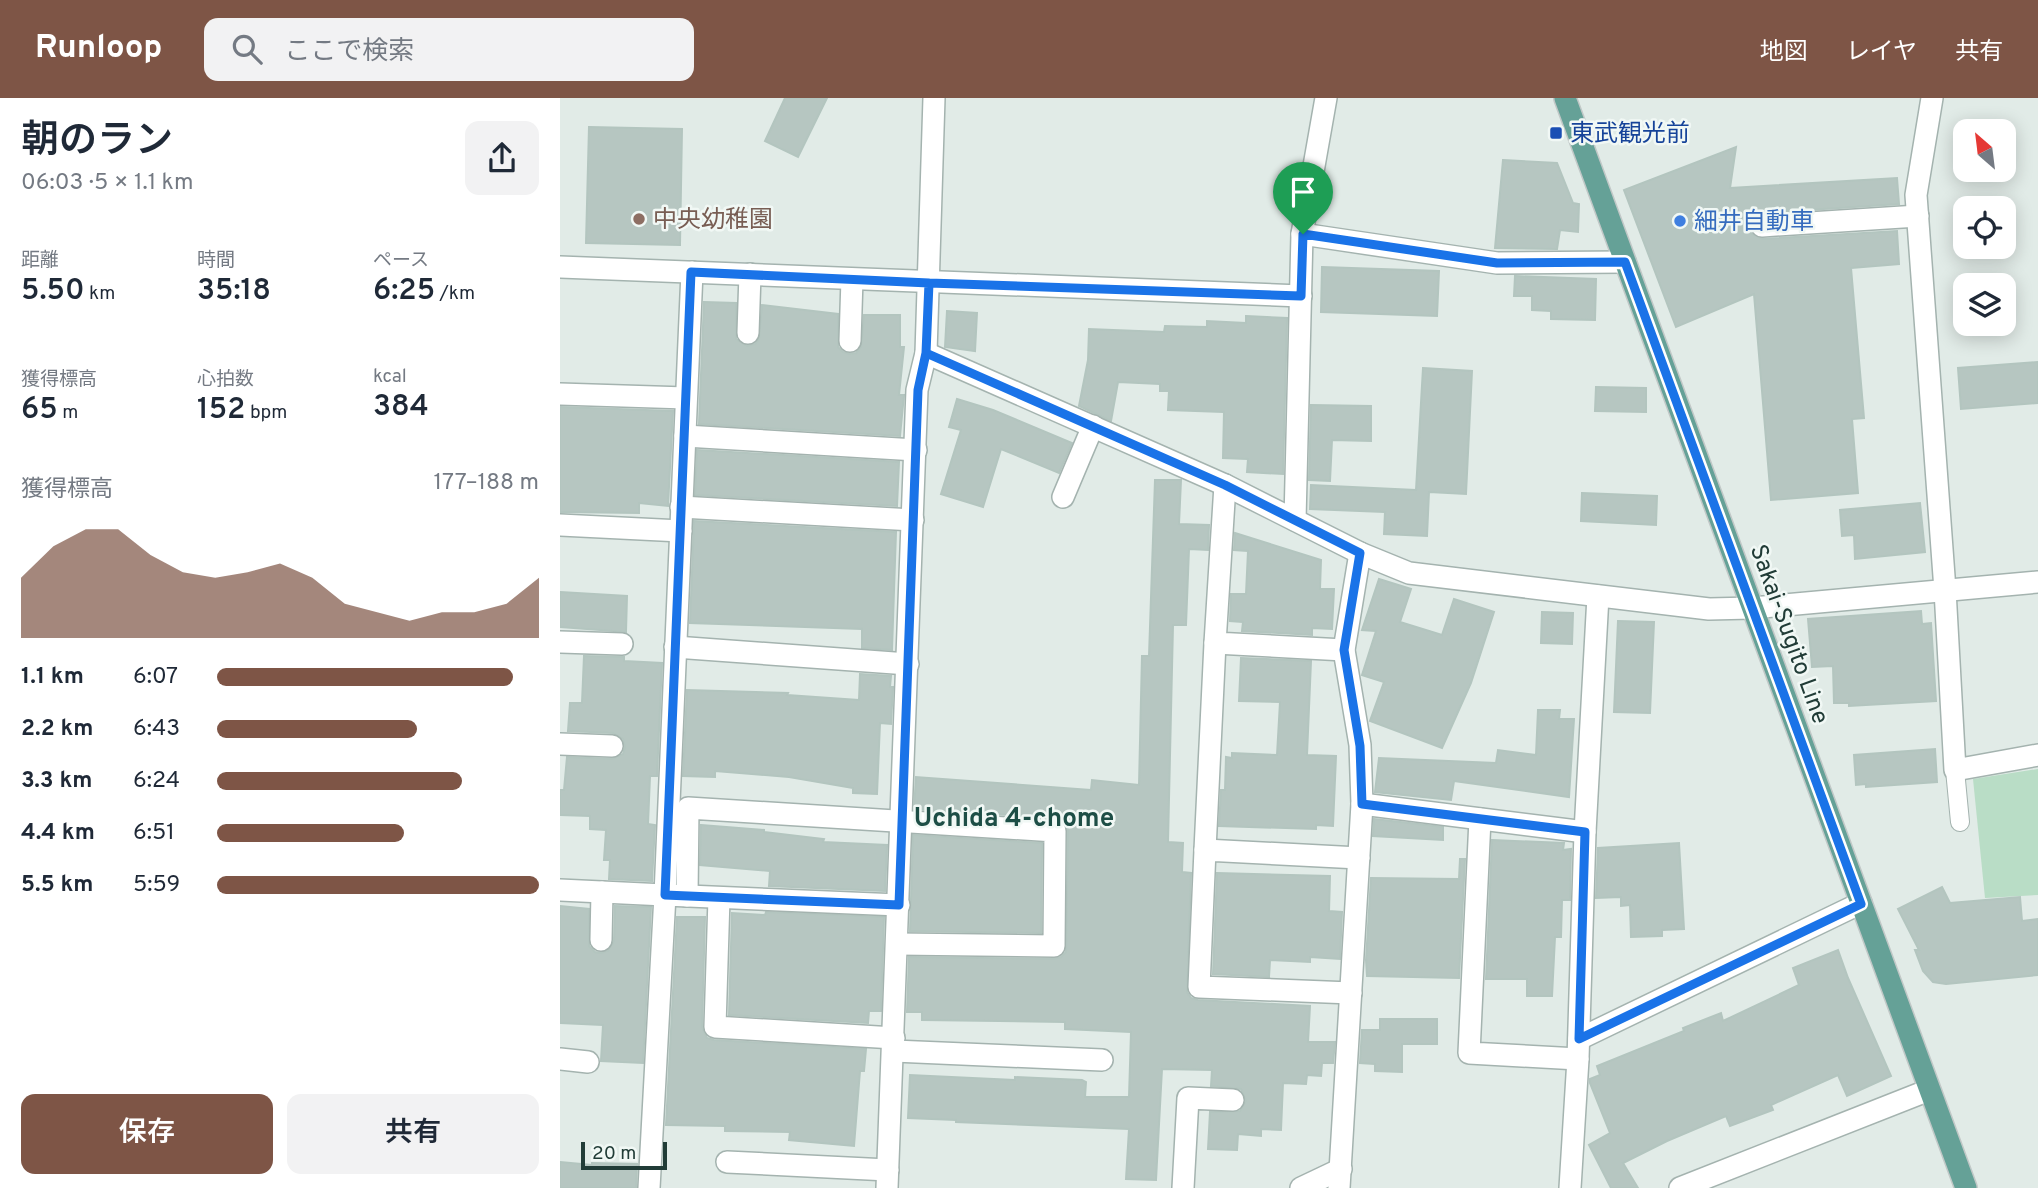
<!DOCTYPE html>
<html lang="ja">
<head>
<meta charset="utf-8">
<style>
	:root { --surface:#fff; --page:#f2f2f3; --text:#1f2937; --muted:#747a83; --accent:#7e5546 }
	body { margin:0; font-family:Overpass,"Noto Sans JP",sans-serif; background:var(--page); color:var(--text); height:100vh; display:flex; flex-direction:column; font-size:26px; white-space:nowrap }
	* { box-sizing:border-box; margin:0 }
	p { font-size:23px; color:var(--muted) }
	.icon { flex:none; width:38px; height:38px; fill:none; stroke:currentColor; stroke-width:2; stroke-linecap:round; stroke-linejoin:round }
	.map { position:relative; flex:1; overflow:hidden }
	.side { display:flex; flex-direction:column; background:var(--surface); width:560px }
	.side>* { flex:none }
	.needle { width:46px; rotate:332deg }
	.controls { position:absolute; left:1393px; top:21px; display:grid; gap:14px }
	.controls a { display:grid; place-items:center; width:63px; height:63px; border-radius:14px; background:var(--surface); box-shadow:0 4px 18px #0003; font-size:35px }
	.scale { position:absolute; left:21px; bottom:18px; width:86px; box-sizing:border-box; padding-left:7px; border:4px solid #213c37; border-top:0; font-size:19px; line-height:24px; white-space:nowrap; color:#213c37; -webkit-text-stroke:5px #f1f8f5; paint-order:stroke }
	.pin { position:absolute; display:grid; place-items:center; width:60px; height:60px; color:#fff; margin:-72px -30px; border-radius:50% 50% 50% 0; rotate:-45deg; box-shadow:0 0 7px #0007 }
	.pin .icon { rotate:45deg }
	.round { display:grid; place-items:center; flex:none; width:74px; height:74px; border-radius:14px; background:var(--page) }
	.overview { display:flex; align-items:center; justify-content:space-between; height:119px; padding:0 21px }
	h1 { font-size:38px; font-weight:600; line-height:52px }
	.figures { display:grid; grid-template-columns:repeat(3,1fr); gap:10px; height:119px; padding:7px 21px }
	.figures div { display:grid; align-content:center }
	.figures b { font-size:30px; font-weight:600 }
	.figures small { font-size:19px; font-weight:400 }
	.figures p { font-size:19px }
	.chart { height:196px; padding:14px 21px }
	.chart p { display:flex; justify-content:space-between }
	.chart svg { width:100%; height:126px; margin-top:7px; fill:var(--accent); opacity:.7 }
	.action { display:flex; gap:14px; margin-top:auto; padding:14px 21px }
	.action a { flex:1; height:80px; border-radius:14px; background:var(--accent); color:#fff; font-size:28px; font-weight:600; line-height:80px; text-align:center }
	.action a+a { background:var(--page); color:var(--text) }
	ul { padding:0 21px; list-style:none; font-size:23px }
	li { display:grid; grid-template-columns:112px 84px 1fr; align-items:center; height:52px }
	li i { height:18px; border-radius:9px; background:var(--accent) }
	header { display:flex; align-items:center; gap:42px; box-sizing:border-box; height:98px; padding:0 35px; background:var(--accent); color:#fff }
	header strong { font-size:33px }
	nav { display:flex; gap:38px; margin-inline-start:auto; font-size:24px }
	.search { width:490px; height:63px; background:var(--page); display:flex; align-items:center; gap:18px; box-sizing:border-box; padding:0 24px; border-radius:14px; color:var(--muted); font-size:26px }
	main { display:flex; flex:1; min-height:0 }
	.map>svg:first-child { display:block }
	.green { fill:#b9ddc6 }
	.building { fill:#b6c6c1; stroke:#b3c5bf; stroke-width:2 }
	.lines { fill:none; stroke-linecap:round; stroke-linejoin:round }
	.lane-casing { stroke:#a4b3af; stroke-width:20 }
	.street-casing { stroke:#a4b3af; stroke-width:24 }
	.primary-casing { stroke:#c1c8c7; stroke-width:24 }
	.lane { stroke:#fff; stroke-width:18 }
	.street { stroke:#fff; stroke-width:21 }
	.primary { stroke:#65a197; stroke-width:21 }
	.route-casing { stroke:#fff; stroke-width:14 }
	.route { stroke:#1a73e8; stroke-width:9 }
	.transit-dot { fill:#1a4fb4; stroke:#f1f8f5; stroke-width:2.5 }
	.education-dot { fill:#8d6e63; stroke:#f1f8f5; stroke-width:2.5 }
	.shop-dot { fill:#3f7fe0; stroke:#f1f8f5; stroke-width:2.5 }
	.labels { text-anchor:middle; stroke-width:5; stroke-linejoin:round; paint-order:stroke }
	.transit-label { font-size:24px; fill:#164399; stroke:#f1f8f5; text-anchor:start }
	.education-label { font-size:24px; fill:#785e54; stroke:#f1f8f5; text-anchor:start }
	.shop-label { font-size:24px; fill:#366cbe; stroke:#f1f8f5; text-anchor:start }
	.street-label { font-size:24px; fill:#213c37; stroke:#f1f8f5 }
	.neighbourhood-label { font-size:26px; font-weight:bold; fill:#1d4e46; stroke:#f1f8f5 }
</style>
</head>
<body>
<header>
<strong>Runloop</strong>
<div class="search"><svg class="icon" aria-label="search" viewBox="0 0 24 24"><circle cx="10" cy="10" r="6"/><path d="M15 15l6 6"/></svg>ここで検索</div>
<nav><a>地図</a><a>レイヤ</a><a>共有</a></nav>
</header>
<main>
<section class="side">
<div class="overview"><div><h1>朝のラン</h1><p>06:03 · 5 × 1.1 km</p></div><a class="round"><svg class="icon" aria-label="share" viewBox="0 0 24 24"><path d="M12 15V3M7 8l5-5 5 5M5 13v7h14v-7"/></svg></a></div>
<div class="figures">
<div><p>距離</p><b>5.50<small> km</small></b></div>
<div><p>時間</p><b>35:18</b></div>
<div><p>ペース</p><b>6:25<small> /km</small></b></div>
</div>
<div class="figures">
<div><p>獲得標高</p><b>65<small> m</small></b></div>
<div><p>心拍数</p><b>152<small> bpm</small></b></div>
<div><p>kcal</p><b>384</b></div>
</div>
<div class="chart"><p><span>獲得標高</span>177–188 m</p>
<svg viewBox="0 0 160 44" preserveAspectRatio="none"><path d="M0 44V23L10 12L20 6L30 6L40 15L50 21L60 23L70 21L80 18L90 23L100 32L110 35L120 38L130 35L140 35L150 32L160 23V44z"/></svg>
</div>
<ul>
<li><b>1.1 km</b>6:07<i style="width:92%"></i></li>
<li><b>2.2 km</b>6:43<i style="width:62%"></i></li>
<li><b>3.3 km</b>6:24<i style="width:76%"></i></li>
<li><b>4.4 km</b>6:51<i style="width:58%"></i></li>
<li><b>5.5 km</b>5:59<i style="width:100%"></i></li>
</ul>
<div class="action"><a>保存</a><a>共有</a></div>
</section>
<div class="map">
<svg width="1478" height="1090" viewBox="0 0 1478 1090">
	<rect width="100%" height="100%" fill="#e1ebe7"/>
	<polygon class="green" points="1478,671 1478,797 1425,800 1413,681"/>
	<g class="building">
		<polygon points="225,0 267,0 238,59 205,43"/>
		<polygon points="29,29 122,31 120,147 26,145"/>
		<polygon points="1176,49 1170,90 1337,80 1339,106 1201,115 1194,118 1189,128 1192,136 1203,141 1337,133 1339,166 1291,170 1304,320 1292,321 1298,395 1211,402 1194,196 1116,229 1064,92"/>
		<polygon points="943,62 997,65 1013,105 1019,106 1018,134 1000,132 997,151 935,150"/>
		<polygon points="762,169 879,173 877,218 761,214"/>
		<polygon points="955,178 1036,181 1035,222 991,221 991,213 972,212 972,198 954,198"/>
		<polygon points="144,204 176,205 176,241 187,248 195,246 199,241 202,207 278,216 278,249 283,254 289,256 296,255 301,249 304,217 340,217 340,249 344,249 339,297 344,297 340,338 139,326"/>
		<polygon points="387,213 417,215 415,253 385,249"/>
		<polygon points="686,218 727,220 723,376 687,374 688,361 663,360 664,314 608,312 609,293 600,293 600,286 558,284 551,323 519,308 528,262 529,231 604,234 605,228 647,229 647,223 686,225"/>
		<polygon points="1478,264 1478,305 1401,311 1398,270"/>
		<polygon points="863,270 912,273 906,396 869,394 867,438 824,436 825,414 750,411 751,387 856,392"/>
		<polygon points="1036,289 1086,290 1086,314 1035,313"/>
		<polygon points="397,301 433,312 512,345 499,375 441,351 423,409 381,396 401,332 389,329"/>
		<polygon points="751,307 811,308 811,343 772,342 770,383 749,382"/>
		<polygon points="0,309 113,313 108,408 79,405 79,415 0,414"/>
		<polygon points="137,352 339,364 337,408 135,397"/>
		<polygon points="595,382 621,382 619,426 649,427 648,452 629,451 626,527 613,527 608,744 623,745 622,774 631,775 627,894 631,900 638,902 750,908 748,944 775,944 773,965 762,965 761,978 747,977 746,986 723,985 721,1032 701,1031 701,1038 678,1036 677,1052 648,1051 650,1014 680,1013 686,1003 681,991 651,988 652,972 602,971 596,1082 566,1081 569,1031 396,1024 396,1022 348,1020 350,977 455,982 455,979 522,982 526,984 525,999 569,999 571,934 505,931 505,924 362,922 362,914 347,914 349,859 494,861 501,859 506,854 508,733 506,726 496,720 354,711 356,679 531,692 532,682 579,687 582,558 589,558"/>
		<polygon points="1022,395 1097,398 1096,427 1021,423"/>
		<polygon points="1360,405 1365,454 1295,461 1294,437 1282,438 1280,412"/>
		<polygon points="134,423 336,434 332,552 302,550 302,531 130,525"/>
		<polygon points="675,435 761,462 760,491 774,491 772,531 752,530 752,537 682,533 683,524 670,523 671,496 686,496 688,453 674,452"/>
		<polygon points="819,481 851,491 840,524 882,537 894,501 934,514 911,585 882,650 810,623 824,584 802,577 816,533 802,532"/>
		<polygon points="0,494 67,498 66,534 0,529"/>
		<polygon points="1361,513 1362,526 1371,525 1376,603 1289,608 1289,605 1274,605 1273,568 1252,569 1248,521"/>
		<polygon points="982,514 1013,515 1012,546 981,545"/>
		<polygon points="1058,523 1094,524 1090,615 1054,614"/>
		<polygon points="24,558 64,559 64,563 102,565 97,678 90,678 88,726 95,727 92,783 49,781 50,762 44,762 46,732 30,731 30,718 0,717 0,692 4,692 7,659 52,661 63,656 65,649 63,641 53,635 8,633 10,605 22,605"/>
		<polygon points="681,560 751,563 747,657 776,658 773,728 756,727 756,731 659,728 661,692 665,692 666,659 672,660 672,655 717,657 720,604 679,603"/>
		<polygon points="300,576 331,578 330,589 333,589 331,626 320,625 317,696 293,695 293,690 229,679 155,673 155,679 123,678 127,592 228,595 227,597 299,602"/>
		<polygon points="978,612 1000,612 999,621 1014,621 1009,699 894,683 891,702 815,694 819,660 936,665 938,652 976,657"/>
		<polygon points="1375,651 1377,684 1306,689 1306,686 1296,687 1294,657"/>
		<polygon points="814,721 883,729 883,742 813,738"/>
		<polygon points="141,727 204,732 204,734 264,741 263,744 327,747 325,793 209,788 210,773 140,767"/>
		<polygon points="353,737 482,745 481,835 350,833"/>
		<polygon points="932,742 1004,745 1003,752 1011,751 1010,802 1002,802 1001,839 995,839 992,898 967,898 967,881 926,881"/>
		<polygon points="1119,745 1124,831 1102,832 1102,838 1071,839 1070,807 1061,808 1061,799 1036,800 1038,750"/>
		<polygon points="900,761 905,761 899,880 807,878 806,862 811,780 899,781"/>
		<polygon points="657,775 770,778 769,813 782,814 780,861 750,859 750,864 710,862 709,879 653,876"/>
		<polygon points="1382,789 1390,805 1460,799 1462,823 1478,821 1478,877 1386,886 1373,884 1363,873 1355,852 1359,852 1338,811"/>
		<polygon points="0,808 29,811 29,848 35,854 41,855 48,853 54,843 55,808 91,809 83,965 41,963 43,927 0,925"/>
		<polygon points="206,814 324,819 321,913 309,913 308,925 169,917 172,815 205,817"/>
		<polygon points="117,819 145,819 142,929 147,940 154,942 306,951 304,973 300,973 294,1048 229,1042 230,1034 165,1033 165,1028 106,1027"/>
		<polygon points="1278,852 1288,880 1331,978 1287,998 1278,977 1211,1007 1213,1012 1170,1028 1166,1018 1107,1043 1063,1065 1078,1090 1051,1090 1029,1047 1050,1035 1030,985 1030,981 1040,977 1037,968 1124,933 1123,930 1161,915 1163,923 1239,887 1233,870"/>
		<polygon points="820,921 877,921 877,946 842,946 842,974 815,973 815,966 800,965 802,932 820,932"/>
		<polygon points="0,1064 32,1067 32,1065 77,1066 76,1090 0,1090"/>
	</g>
	<g class="lines">
		<g class="lane-casing">
			<polyline id="lane" points="1395,672 1400,724"/>
		</g>
		<g class="street-casing">
			<g id="street">
				<polyline points="1372,0 1356,97 1385,492 1395,672 1478,657"/>
				<polyline points="1202,128 1358,118"/>
				<polyline points="742,136 937,165 1065,164"/>
				<polyline points="0,169 741,198"/>
				<polyline points="132,174 105,797 339,807"/>
				<polyline points="188,235 190,176"/>
				<polyline points="290,243 292,181"/>
				<polyline points="366,255 665,387 800,455"/>
				<polyline points="0,296 126,300"/>
				<polyline points="125,338 356,352"/>
				<polyline points="665,387 655,545 784,552"/>
				<polyline points="503,399 533,328"/>
				<polyline points="121,409 353,422"/>
				<polyline points="735,422 742,136 766,0"/>
				<polyline points="0,427 121,433"/>
				<polyline points="0,544 62,546"/>
				<polyline points="115,549 348,566"/>
				<polyline points="0,646 52,648"/>
				<polyline points="802,706 1025,734"/>
				<polyline points="920,721 909,955 1018,961"/>
				<polyline points="645,752 655,545"/>
				<polyline points="0,792 105,797 89,1090"/>
				<polyline points="127,798 128,710 495,733 494,848 338,846"/>
				<polyline points="159,800 155,929 334,940"/>
				<polyline points="41,842 42,794"/>
				<polyline points="791,895 639,889 645,752 799,760"/>
				<polyline points="1019,941 1301,805"/>
				<polyline points="334,953 542,962"/>
				<polyline points="0,961 28,964"/>
				<polyline points="167,1064 328,1072"/>
				<polyline points="327,1090 357,292 366,255 374,0"/>
				<polyline points="623,1090 628,1000 673,1002"/>
				<polyline points="741,1090 781,1071"/>
				<polyline points="779,1090 802,706 800,647 784,552 800,455 849,475 1149,511 1192,510 1478,484"/>
				<polyline points="1010,1090 1018,961 1025,734 1038,498"/>
				<polyline points="1120,1090 1369,992"/>
			</g>
		</g>
		<g class="primary-casing">
			<polyline id="primary" points="1005,0 1406,1090"/>
		</g>
		<use href="#lane" class="lane"/>
		<use href="#street" class="street"/>
		<use href="#primary" class="primary"/>
	</g>
	<g class="lines">
		<g class="route-casing">
			<polyline id="route" points="743,136 741,198 369,185 366,255 358,292 339,807 105,797 131,174 369,185 366,255 665,387 800,455 784,552 800,648 802,706 1025,734 1019,941 1301,806 1065,164 937,165 743,136"/>
		</g>
		<use href="#route" class="route"/>
	</g>
	<rect class="transit-dot" x="989" y="28" width="14" height="14" rx="3.5"/>
	<circle class="education-dot" cx="79" cy="121" r="7"/>
	<circle class="shop-dot" cx="1120" cy="123" r="7"/>
	<g class="labels">
		<g class="transit-label">
			<text x="1010" y="43">東武観光前</text>
		</g>
		<g class="education-label">
			<text x="93" y="129">中央幼稚園</text>
		</g>
		<g class="shop-label">
			<text x="1134" y="131">細井自動車</text>
		</g>
		<g class="street-label">
			<text transform="translate(1230 536) rotate(70)" y="8">Sakai-Sugito Line</text>
		</g>
		<g class="neighbourhood-label">
			<text x="454" y="728">Uchida 4-chome</text>
		</g>
	</g>
</svg>
<div class="controls">
<a><svg class="needle" viewBox="-14 -14 28 28"><path d="M0-13l5 13h-10z" fill="#e53935"/><path d="M0 13l5-13h-10z" fill="#747a83"/></svg></a>
<a><svg class="icon" aria-label="locate" viewBox="0 0 24 24"><circle cx="12" cy="12" r="6"/><path d="M12 2v4M12 18v4M2 12h4M18 12h4"/></svg></a>
<a><svg class="icon" aria-label="layers" viewBox="0 0 24 24"><path d="M12 4l9 5-9 5-9-5zM3 14l9 5 9-5"/></svg></a>
</div>
<div class="scale">20 m</div>
<div class="pin" style="left:743px;top:136px;background:#1e9e55"><svg class="icon" aria-label="arrive" viewBox="0 0 24 24"><path d="M6 21V4h12l-3 4 3 4H6"/></svg></div>
</div>
</main>
</body>
</html>
